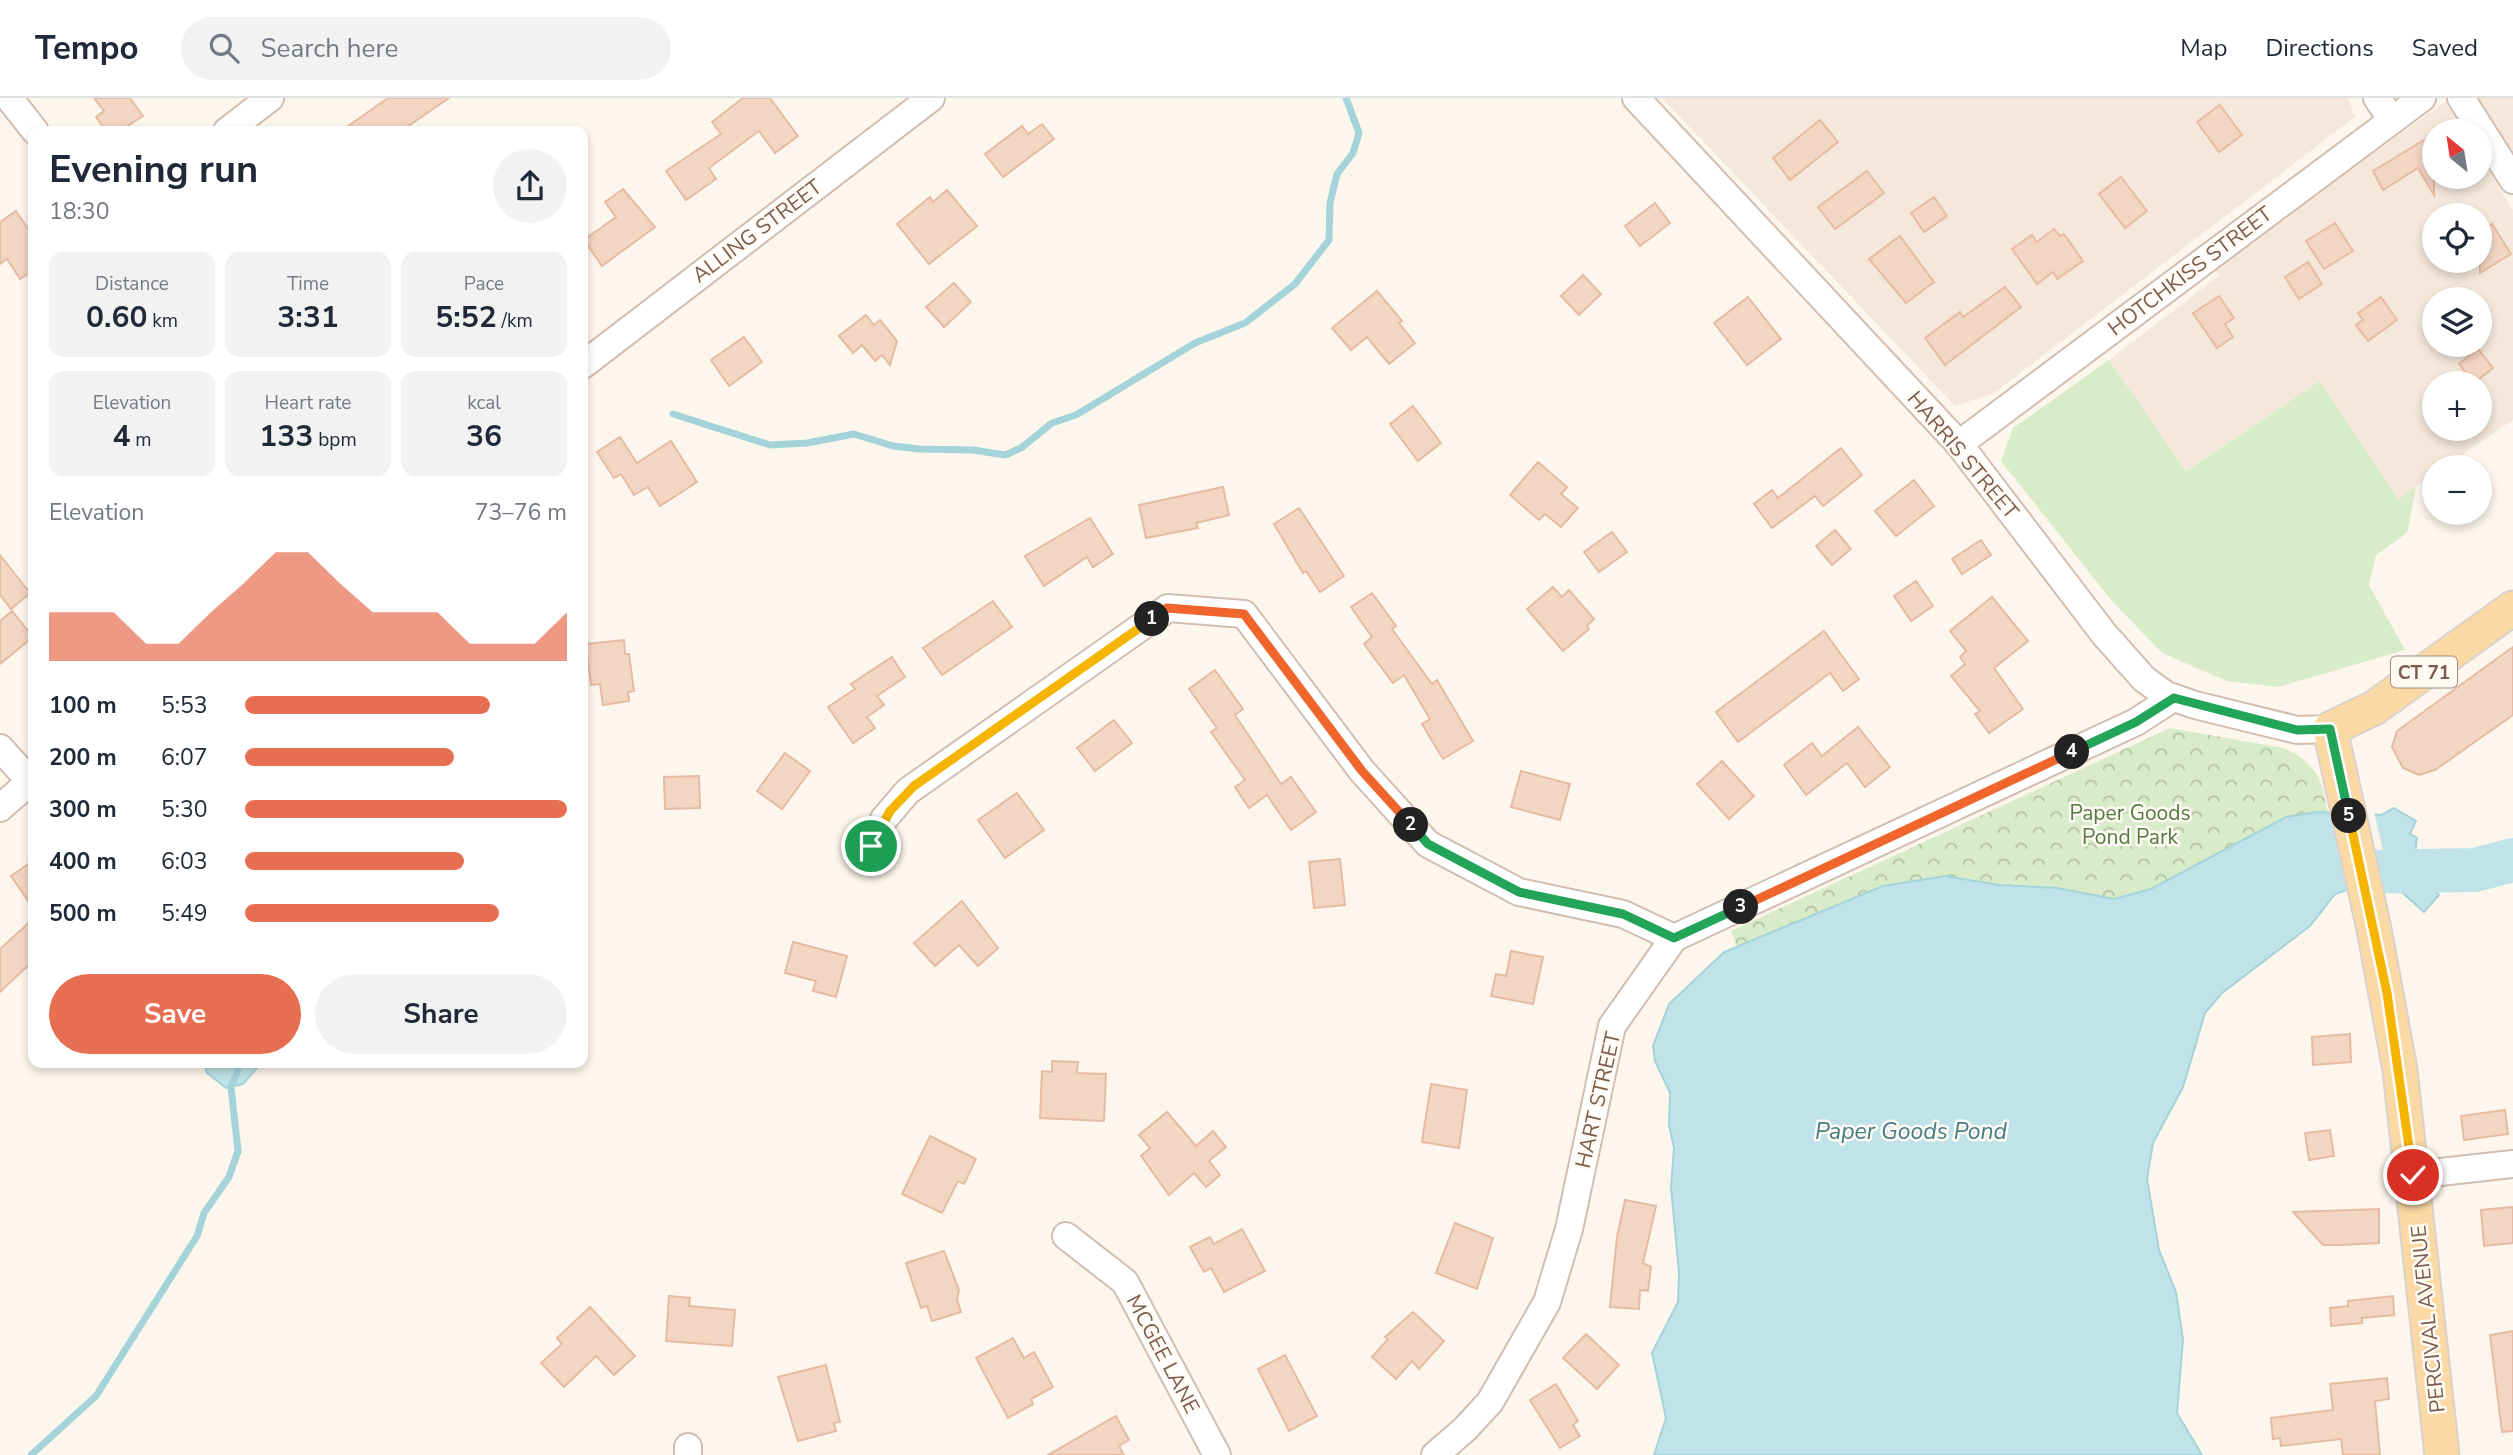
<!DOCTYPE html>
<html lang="en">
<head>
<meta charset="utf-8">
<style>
	:root { --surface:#fff; --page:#f2f2f3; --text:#1f2937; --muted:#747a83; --line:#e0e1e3; --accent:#e76f51 }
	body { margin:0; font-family:"Nunito Sans",sans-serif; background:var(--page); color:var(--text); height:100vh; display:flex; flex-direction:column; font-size:26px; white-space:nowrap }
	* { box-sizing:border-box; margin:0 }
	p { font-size:23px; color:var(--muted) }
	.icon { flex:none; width:38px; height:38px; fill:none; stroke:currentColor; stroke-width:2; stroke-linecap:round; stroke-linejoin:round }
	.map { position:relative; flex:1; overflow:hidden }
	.panel { position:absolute; left:28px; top:28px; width:560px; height:942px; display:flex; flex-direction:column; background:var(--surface); border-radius:14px; box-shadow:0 4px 10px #0003 }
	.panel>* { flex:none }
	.needle { width:46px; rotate:330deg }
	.tools { position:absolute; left:2422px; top:21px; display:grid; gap:14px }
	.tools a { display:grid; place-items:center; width:70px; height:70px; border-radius:50%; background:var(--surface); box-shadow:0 4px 10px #0003; font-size:35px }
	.pin { position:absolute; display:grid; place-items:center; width:60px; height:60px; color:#fff; margin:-30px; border:4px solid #fff; border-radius:50%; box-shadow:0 2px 7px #0007 }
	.km { position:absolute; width:35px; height:35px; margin:-18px; border-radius:50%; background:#222; color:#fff; font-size:19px; line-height:35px; text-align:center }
	.round { display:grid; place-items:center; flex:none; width:74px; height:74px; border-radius:37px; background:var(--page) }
	.overview { display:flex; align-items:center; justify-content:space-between; height:119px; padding:0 21px }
	h1 { font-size:38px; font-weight:700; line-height:52px }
	.stats { display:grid; grid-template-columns:repeat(3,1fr); gap:10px; height:119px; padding:7px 21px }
	.stats div { display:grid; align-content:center; border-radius:14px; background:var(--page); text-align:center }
	.stats b { font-size:30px; font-weight:700 }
	.stats small { font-size:19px; font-weight:400 }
	.stats p { font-size:19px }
	.chart { height:196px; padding:14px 21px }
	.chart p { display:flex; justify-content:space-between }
	.chart svg { width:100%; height:126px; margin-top:7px; fill:var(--accent); opacity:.7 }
	.primary-button { display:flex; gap:14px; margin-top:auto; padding:14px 21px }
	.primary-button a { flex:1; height:80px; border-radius:42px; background:var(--accent); color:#fff; font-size:28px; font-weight:700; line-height:80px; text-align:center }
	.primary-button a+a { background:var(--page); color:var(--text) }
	ul { padding:0 21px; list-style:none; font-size:23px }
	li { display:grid; grid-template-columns:112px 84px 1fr; align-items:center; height:52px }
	li i { height:18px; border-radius:9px; background:var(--accent) }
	header { display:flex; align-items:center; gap:42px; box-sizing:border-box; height:98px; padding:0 35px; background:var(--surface); border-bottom:2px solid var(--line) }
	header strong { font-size:33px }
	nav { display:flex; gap:38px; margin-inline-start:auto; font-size:24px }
	.search { width:490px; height:63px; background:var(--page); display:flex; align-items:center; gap:18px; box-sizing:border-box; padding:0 24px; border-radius:38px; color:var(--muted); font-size:26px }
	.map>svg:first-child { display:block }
	.residential { fill:#f5e8da; fill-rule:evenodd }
	.grass { fill:#d8ecc9 }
	.park { fill:url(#park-crowns) }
	.water { fill:#bfe3e8; stroke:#a5d3da; stroke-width:2 }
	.pier { fill:#fdf6ec }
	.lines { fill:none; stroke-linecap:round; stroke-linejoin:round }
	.stream { stroke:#a5d3da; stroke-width:7 }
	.river { stroke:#bfe3e8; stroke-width:44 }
	.building { fill:#f3d5c3; stroke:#e6bba3; stroke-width:2 }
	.minor-casing { stroke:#d1beb0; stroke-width:30 }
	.major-casing { stroke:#dad1cd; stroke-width:37 }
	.minor { stroke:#fff; stroke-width:26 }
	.major { stroke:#fbd9a5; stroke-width:33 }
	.split-1-casing { stroke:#fff; stroke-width:14 }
	.split-2-casing { stroke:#fff; stroke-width:14 }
	.split-3-casing { stroke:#fff; stroke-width:14 }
	.split-4-casing { stroke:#fff; stroke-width:14 }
	.split-5-casing { stroke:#fff; stroke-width:14 }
	.split-6-casing { stroke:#fff; stroke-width:14 }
	.split-1 { stroke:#f5b400; stroke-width:9 }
	.split-2 { stroke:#f0652b; stroke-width:9 }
	.split-3 { stroke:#22a559; stroke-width:9 }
	.split-4 { stroke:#f0652b; stroke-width:9 }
	.split-5 { stroke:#22a559; stroke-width:9 }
	.split-6 { stroke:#f5b400; stroke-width:9 }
	.labels { text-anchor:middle; stroke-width:5; stroke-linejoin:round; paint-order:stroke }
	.shield { fill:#fffaf3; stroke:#a28b7f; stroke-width:2 }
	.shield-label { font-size:19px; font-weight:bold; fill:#7a5c4d }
	.street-label { font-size:21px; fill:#7a5c4d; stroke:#fffaf3 }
	.park-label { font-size:21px; fill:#537a41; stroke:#fffaf3 }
	.water-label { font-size:23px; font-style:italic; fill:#437c86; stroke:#fffaf3 }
</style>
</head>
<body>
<header>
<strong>Tempo</strong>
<div class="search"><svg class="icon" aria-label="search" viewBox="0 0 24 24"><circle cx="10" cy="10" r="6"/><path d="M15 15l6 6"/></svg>Search here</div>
<nav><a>Map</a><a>Directions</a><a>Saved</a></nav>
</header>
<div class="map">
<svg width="2513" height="1357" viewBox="0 0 2513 1357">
	<defs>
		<pattern id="park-crowns" width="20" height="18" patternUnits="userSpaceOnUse" patternTransform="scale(1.75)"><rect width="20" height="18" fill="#d8ecc9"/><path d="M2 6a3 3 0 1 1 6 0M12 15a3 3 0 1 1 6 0" fill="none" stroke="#b4c2a5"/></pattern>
	</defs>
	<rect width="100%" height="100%" fill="#fdf6ec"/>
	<g class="residential">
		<polygon points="1662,0 2348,0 2355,19 1994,295 1955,308"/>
		<polygon points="2474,0 2513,0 2513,59"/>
		<path d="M2446,3L2464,33H2434V79H2480V58L2513,112V322L2444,369H2434V376L2398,401L2320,283L2186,373L2109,262L2220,177L2214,170ZM2434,117H2480V163H2434ZM2434,201H2480V247H2434ZM2434,285H2480V331H2434Z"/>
	</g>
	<polygon class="grass" points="2109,262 2186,373 2320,283 2398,401 2416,389 2407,435 2376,457 2369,487 2405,552 2278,589 2227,583 2162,555 2112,503 2001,363 2013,330"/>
	<path class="park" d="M2170,630L2283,650C2316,664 2324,683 2328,717L2138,804L1937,780L1737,848L1731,833Z"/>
	<g class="water">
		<path d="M2394,710L2416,723L2410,736L2417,740C2412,764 2422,781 2439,797L2424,814L2396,789H2355L2335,796L2310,828L2222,895L2205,915L2183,989L2153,1045L2147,1081L2159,1152L2176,1194L2183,1242L2177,1315L2202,1357H1654L1666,1320L1652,1255L1678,1204L1679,1175L1671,1089L1674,1050L1669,1027L1670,995L1655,963L1653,948L1669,906L1724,854L1883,788L1945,778L1999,787L2057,790L2114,801L2151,791L2286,719L2317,714L2381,717Z"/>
		<polygon points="204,964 262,964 243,986 226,990 207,975"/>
	</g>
	<polygon class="pier" points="2329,711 2374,713 2392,792 2347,794"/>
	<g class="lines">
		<g class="stream">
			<polyline points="673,316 770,347 807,345 854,336 893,348 919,351 973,352 1005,357 1021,350 1052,325 1076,317 1195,245 1245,225 1295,186 1329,142 1330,105 1337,76 1353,55 1359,35 1346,0"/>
			<polyline points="31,1357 96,1298 197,1138 204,1115 229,1079 238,1053 231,989 241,964"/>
		</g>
		<polyline class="river" points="2360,774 2475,772 2513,762"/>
	</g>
	<g class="building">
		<polygon points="94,0 130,0 143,18 120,33 106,33 96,19 104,13"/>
		<polygon points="388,0 449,0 401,33 341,33"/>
		<polygon points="743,0 770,0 798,38 775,55 759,33 709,70 716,81 686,102 666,73 721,36 712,24"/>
		<polygon points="2220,7 2242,37 2219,54 2197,24"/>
		<polygon points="1820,22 1838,44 1790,82 1773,60"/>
		<polygon points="1042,26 1054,41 1003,79 985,56 1022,28 1028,36"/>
		<polygon points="2434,36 2434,97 2418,70 2383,92 2373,73"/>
		<polygon points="1867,73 1884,95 1835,131 1818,109"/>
		<polygon points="2121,79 2147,113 2125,130 2099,96"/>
		<polygon points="623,91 655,129 602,168 584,142 616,119 605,104"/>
		<polygon points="947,92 977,128 929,166 897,126 930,99 933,104"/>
		<polygon points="1934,99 1947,118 1924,134 1911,115"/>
		<polygon points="1655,105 1670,125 1640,148 1625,128"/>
		<polygon points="16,113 33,138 33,172 20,181 7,161 0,166 0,124"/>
		<polygon points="2335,125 2353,153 2324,171 2306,143"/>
		<polygon points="2492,126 2511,156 2480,175 2480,134"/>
		<polygon points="2054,131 2060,138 2064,136 2083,163 2057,181 2053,174 2037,186 2012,151 2032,137 2037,144"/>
		<polygon points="1900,138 1934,184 1906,205 1869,161"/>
		<polygon points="2308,164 2322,186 2299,201 2285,179"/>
		<polygon points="1583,177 1601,196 1579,217 1561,198"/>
		<polygon points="954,185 971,204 944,229 926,209"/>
		<polygon points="2005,189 2021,209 1945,267 1925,240 1960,214 1963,219"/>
		<polygon points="1377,193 1402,223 1399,225 1415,245 1389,266 1367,239 1351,252 1332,230"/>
		<polygon points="2219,198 2234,220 2225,226 2233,239 2217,250 2193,215"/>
		<polygon points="1748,199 1781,241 1747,267 1714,225"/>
		<polygon points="2381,199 2397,222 2368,243 2356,227 2363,222 2358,215"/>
		<polygon points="866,217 874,227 880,222 897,243 890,267 882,257 875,263 862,247 853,255 839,238"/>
		<polygon points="744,239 762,264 729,288 711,262"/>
		<polygon points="2478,251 2493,270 2474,285 2459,266"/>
		<polygon points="1413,308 1441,345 1418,363 1390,326"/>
		<polygon points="620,339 637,365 671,343 697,384 660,408 648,389 634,397 621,376 614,380 597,354"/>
		<polygon points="1841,350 1862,377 1823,408 1815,398 1772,430 1754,406 1772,392 1778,400"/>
		<polygon points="1538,364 1567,389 1561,396 1578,410 1561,429 1545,416 1539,422 1510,397"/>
		<polygon points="1914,382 1934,408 1896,438 1875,413"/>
		<polygon points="1223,389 1229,417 1196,425 1198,430 1146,440 1139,407"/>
		<polygon points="1299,410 1344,478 1320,494 1306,473 1303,475 1274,426"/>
		<polygon points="1090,420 1113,456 1093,469 1087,459 1044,488 1025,458"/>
		<polygon points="1835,432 1851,451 1832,467 1816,448"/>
		<polygon points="1612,434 1627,454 1599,474 1584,454"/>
		<polygon points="1981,442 1991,457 1962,476 1952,461"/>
		<polygon points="0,457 30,495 11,511 0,497"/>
		<polygon points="1916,483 1933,508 1911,523 1894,498"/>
		<polygon points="1553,489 1562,499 1569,492 1594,521 1587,528 1589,531 1563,553 1527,511"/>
		<polygon points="1372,495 1396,528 1392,531 1432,586 1437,582 1473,643 1443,661 1422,626 1430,621 1404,577 1393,585 1364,546 1372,539 1351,509"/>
		<polygon points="1992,499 2028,543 1994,570 2023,611 1989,635 1975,616 1980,613 1951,578 1965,566 1960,559 1966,553 1950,533"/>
		<polygon points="993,503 1012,529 942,577 923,550"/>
		<polygon points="12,513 33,539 0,566 0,523"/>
		<polygon points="1824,533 1859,581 1843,593 1830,575 1738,644 1716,614"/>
		<polygon points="624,542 625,556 629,556 634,593 628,594 629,603 603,607 600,586 591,587 586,546"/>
		<polygon points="2513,549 2513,617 2435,672 2419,677 2403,670 2392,649 2397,633"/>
		<polygon points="892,559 905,579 877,598 884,607 867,619 875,630 853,645 828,609 855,591 851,586"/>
		<polygon points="1215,572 1243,611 1235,617 1281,686 1291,679 1316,714 1291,732 1267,697 1249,710 1235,689 1245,682 1211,634 1217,630 1189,591"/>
		<polygon points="1114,622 1132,645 1095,673 1077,650"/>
		<polygon points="1858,629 1890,669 1865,689 1847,665 1806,697 1784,667 1812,645 1822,658"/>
		<polygon points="785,655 810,673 782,711 757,693"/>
		<polygon points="1722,663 1754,698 1729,721 1697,686"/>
		<polygon points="1521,673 1570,686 1560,722 1511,709"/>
		<polygon points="699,678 700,710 665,711 664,679"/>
		<polygon points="1017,695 1044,732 1005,760 978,722"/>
		<polygon points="1340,761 1345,807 1314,810 1309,764"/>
		<polygon points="33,763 33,810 11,778"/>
		<polygon points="962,803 998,850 978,868 959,847 935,868 914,845"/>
		<polygon points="33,821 33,863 0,894 0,851"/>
		<polygon points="793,844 847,858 836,899 813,893 816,883 785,875"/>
		<polygon points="1511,853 1543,859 1533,906 1491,898 1496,876 1506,878"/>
		<polygon points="2350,936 2351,964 2313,967 2312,939"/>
		<polygon points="1052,963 1078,964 1077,975 1106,976 1104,1023 1040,1020 1042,973 1052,974"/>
		<polygon points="1431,986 1467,992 1459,1050 1422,1044"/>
		<polygon points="2505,1012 2508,1036 2464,1042 2461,1018"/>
		<polygon points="1167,1014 1196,1048 1213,1033 1226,1049 1209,1063 1220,1077 1206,1089 1194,1075 1169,1097 1141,1058 1150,1050 1139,1037"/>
		<polygon points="2330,1032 2334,1058 2309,1062 2305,1035"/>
		<polygon points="930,1038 976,1061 964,1086 958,1083 942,1115 902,1096"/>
		<polygon points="1625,1102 1656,1108 1643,1165 1651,1169 1648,1193 1640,1192 1639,1211 1610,1209 1617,1139"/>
		<polygon points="2513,1109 2513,1145 2484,1148 2481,1112"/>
		<polygon points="2379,1111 2379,1145 2340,1147 2323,1147 2293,1114"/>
		<polygon points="1455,1125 1493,1140 1477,1191 1436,1175"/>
		<polygon points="1242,1131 1265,1173 1224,1194 1211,1170 1204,1174 1190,1149 1210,1139 1214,1146"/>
		<polygon points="944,1153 959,1192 957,1201 961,1214 932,1223 927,1208 921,1210 906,1165"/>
		<polygon points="669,1198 690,1200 689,1208 735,1212 732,1248 666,1243"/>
		<polygon points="2393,1198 2394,1217 2362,1220 2362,1225 2331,1228 2330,1210 2348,1208 2348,1203"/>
		<polygon points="590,1209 635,1258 614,1277 596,1258 564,1289 541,1265 562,1246 557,1240"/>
		<polygon points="1413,1214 1444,1243 1419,1271 1412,1263 1396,1281 1372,1259 1388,1241 1385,1239"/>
		<polygon points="2513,1233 2513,1333 2502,1334 2490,1237"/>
		<polygon points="1586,1236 1619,1267 1597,1291 1563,1260"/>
		<polygon points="1013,1240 1024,1260 1034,1254 1053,1289 1031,1301 1033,1306 1008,1320 976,1260"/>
		<polygon points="1285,1257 1317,1318 1289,1333 1258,1271"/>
		<polygon points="826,1267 840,1324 834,1325 836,1333 798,1343 778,1279"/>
		<polygon points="2387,1280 2389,1301 2375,1303 2380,1357 2343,1357 2341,1341 2281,1348 2280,1340 2273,1341 2271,1320 2333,1312 2330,1286"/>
		<polygon points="1556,1286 1578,1323 1573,1327 1580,1338 1560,1350 1530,1302"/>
		<polygon points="1116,1318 1129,1342 1119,1348 1124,1357 1048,1357"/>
	</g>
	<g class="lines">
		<g class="minor-casing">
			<g id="minor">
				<polyline points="9,0 35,33"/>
				<polyline points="1636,0 1959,346 2104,536 2144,581 2166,597 2195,607 2297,632 2330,631"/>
				<polyline points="2377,0 2392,22"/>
				<polyline points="2461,0 2513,82"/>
				<polyline points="227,33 270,0"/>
				<polyline points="583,267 931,0"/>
				<polyline points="1959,346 2422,0"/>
				<polyline points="0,650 30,683"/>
				<polyline points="0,710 33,681"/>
				<polyline points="869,756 884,721 908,693 1168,510 1244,516 1362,673 1428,746 1519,794 1623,816 1674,840"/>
				<polyline points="2413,1077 2513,1066"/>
				<polyline points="1066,1138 1125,1184 1217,1357"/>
				<polyline points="688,1357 688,1349"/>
				<polyline points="1435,1357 1465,1331 1490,1304 1547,1204 1569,1131 1612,928 1674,840 2136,624 2173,600"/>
			</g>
		</g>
		<g class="major-casing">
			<polyline id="major" points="2442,1357 2400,972 2374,831 2330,631 2374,610 2513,510"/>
		</g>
		<use href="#minor" class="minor"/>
		<use href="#major" class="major"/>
	</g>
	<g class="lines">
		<g class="split-1-casing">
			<polyline id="split-1" points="871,748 890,713 914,688 1152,521"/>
		</g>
		<g class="split-2-casing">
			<polyline id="split-2" points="1152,521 1167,510 1244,516 1362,673 1411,727"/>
		</g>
		<g class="split-3-casing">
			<polyline id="split-3" points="1411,727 1428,746 1519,794 1623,816 1674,840 1741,809"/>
		</g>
		<g class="split-4-casing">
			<polyline id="split-4" points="1741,809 2072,654"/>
		</g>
		<g class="split-5-casing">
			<polyline id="split-5" points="2072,654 2136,624 2174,600 2297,632 2330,631 2349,718"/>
		</g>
		<g class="split-6-casing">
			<polyline id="split-6" points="2349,718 2387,895 2413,1077"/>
		</g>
		<use href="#split-1" class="split-1"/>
		<use href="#split-2" class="split-2"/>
		<use href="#split-3" class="split-3"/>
		<use href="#split-4" class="split-4"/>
		<use href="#split-5" class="split-5"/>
		<use href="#split-6" class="split-6"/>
	</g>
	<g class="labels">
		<rect class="shield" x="2391" y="558.5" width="66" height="31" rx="5"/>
		<g class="shield-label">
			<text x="2424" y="581">CT 71</text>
		</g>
		<g class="street-label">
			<text transform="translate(757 133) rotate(-37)" y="7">ALLING STREET</text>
			<text transform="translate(2190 173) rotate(-37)" y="7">HOTCHKISS STREET</text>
			<text transform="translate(1963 357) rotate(50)" y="7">HARRIS STREET</text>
			<text transform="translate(1598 1002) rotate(-77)" y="7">HART STREET</text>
			<text transform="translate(2428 1221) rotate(-96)" y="7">PERCIVAL AVENUE</text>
			<text transform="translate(1163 1256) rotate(62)" y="7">MCGEE LANE</text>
		</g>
		<g class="park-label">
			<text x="2130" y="722">Paper Goods<tspan x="2130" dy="24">Pond Park</tspan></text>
		</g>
		<g class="water-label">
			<text x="1911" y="1041">Paper Goods Pond</text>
		</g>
	</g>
</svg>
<div class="tools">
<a><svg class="needle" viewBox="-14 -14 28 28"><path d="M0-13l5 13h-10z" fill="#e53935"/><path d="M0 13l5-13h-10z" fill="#747a83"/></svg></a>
<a><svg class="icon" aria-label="locate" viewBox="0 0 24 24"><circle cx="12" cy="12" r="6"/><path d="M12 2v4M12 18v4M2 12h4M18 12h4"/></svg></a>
<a><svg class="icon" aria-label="layers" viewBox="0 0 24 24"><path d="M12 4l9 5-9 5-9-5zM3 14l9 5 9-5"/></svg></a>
<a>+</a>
<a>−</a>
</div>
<div class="pin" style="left:871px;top:748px;background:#1e9e55"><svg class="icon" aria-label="arrive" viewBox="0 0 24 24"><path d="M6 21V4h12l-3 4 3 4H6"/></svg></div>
<div class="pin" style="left:2413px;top:1077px;background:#d93025"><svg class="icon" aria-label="check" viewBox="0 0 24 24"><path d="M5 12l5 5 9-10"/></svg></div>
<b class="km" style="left:1152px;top:521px">1</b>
<b class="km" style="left:1411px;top:727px">2</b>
<b class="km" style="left:1741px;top:809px">3</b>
<b class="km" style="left:2072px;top:654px">4</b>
<b class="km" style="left:2349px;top:718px">5</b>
<section class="panel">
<div class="overview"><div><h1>Evening run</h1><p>18:30</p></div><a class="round"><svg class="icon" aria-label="share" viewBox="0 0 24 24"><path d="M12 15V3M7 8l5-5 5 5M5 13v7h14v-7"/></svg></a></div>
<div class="stats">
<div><p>Distance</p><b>0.60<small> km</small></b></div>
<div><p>Time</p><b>3:31</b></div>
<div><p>Pace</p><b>5:52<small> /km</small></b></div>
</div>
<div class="stats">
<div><p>Elevation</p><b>4<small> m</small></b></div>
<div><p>Heart rate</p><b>133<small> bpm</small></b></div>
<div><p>kcal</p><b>36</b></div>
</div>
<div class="chart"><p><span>Elevation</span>73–76 m</p>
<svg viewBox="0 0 160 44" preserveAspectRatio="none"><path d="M0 44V27L10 27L20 27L30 38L40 38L50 27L60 17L70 6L80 6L90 17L100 27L110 27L120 27L130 38L140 38L150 38L160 27V44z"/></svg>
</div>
<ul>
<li><b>100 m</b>5:53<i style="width:76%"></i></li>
<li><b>200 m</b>6:07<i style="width:65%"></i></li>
<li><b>300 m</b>5:30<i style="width:100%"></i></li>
<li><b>400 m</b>6:03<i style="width:68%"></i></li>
<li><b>500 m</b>5:49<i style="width:79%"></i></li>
</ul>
<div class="primary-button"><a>Save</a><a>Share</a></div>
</section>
</div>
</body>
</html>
